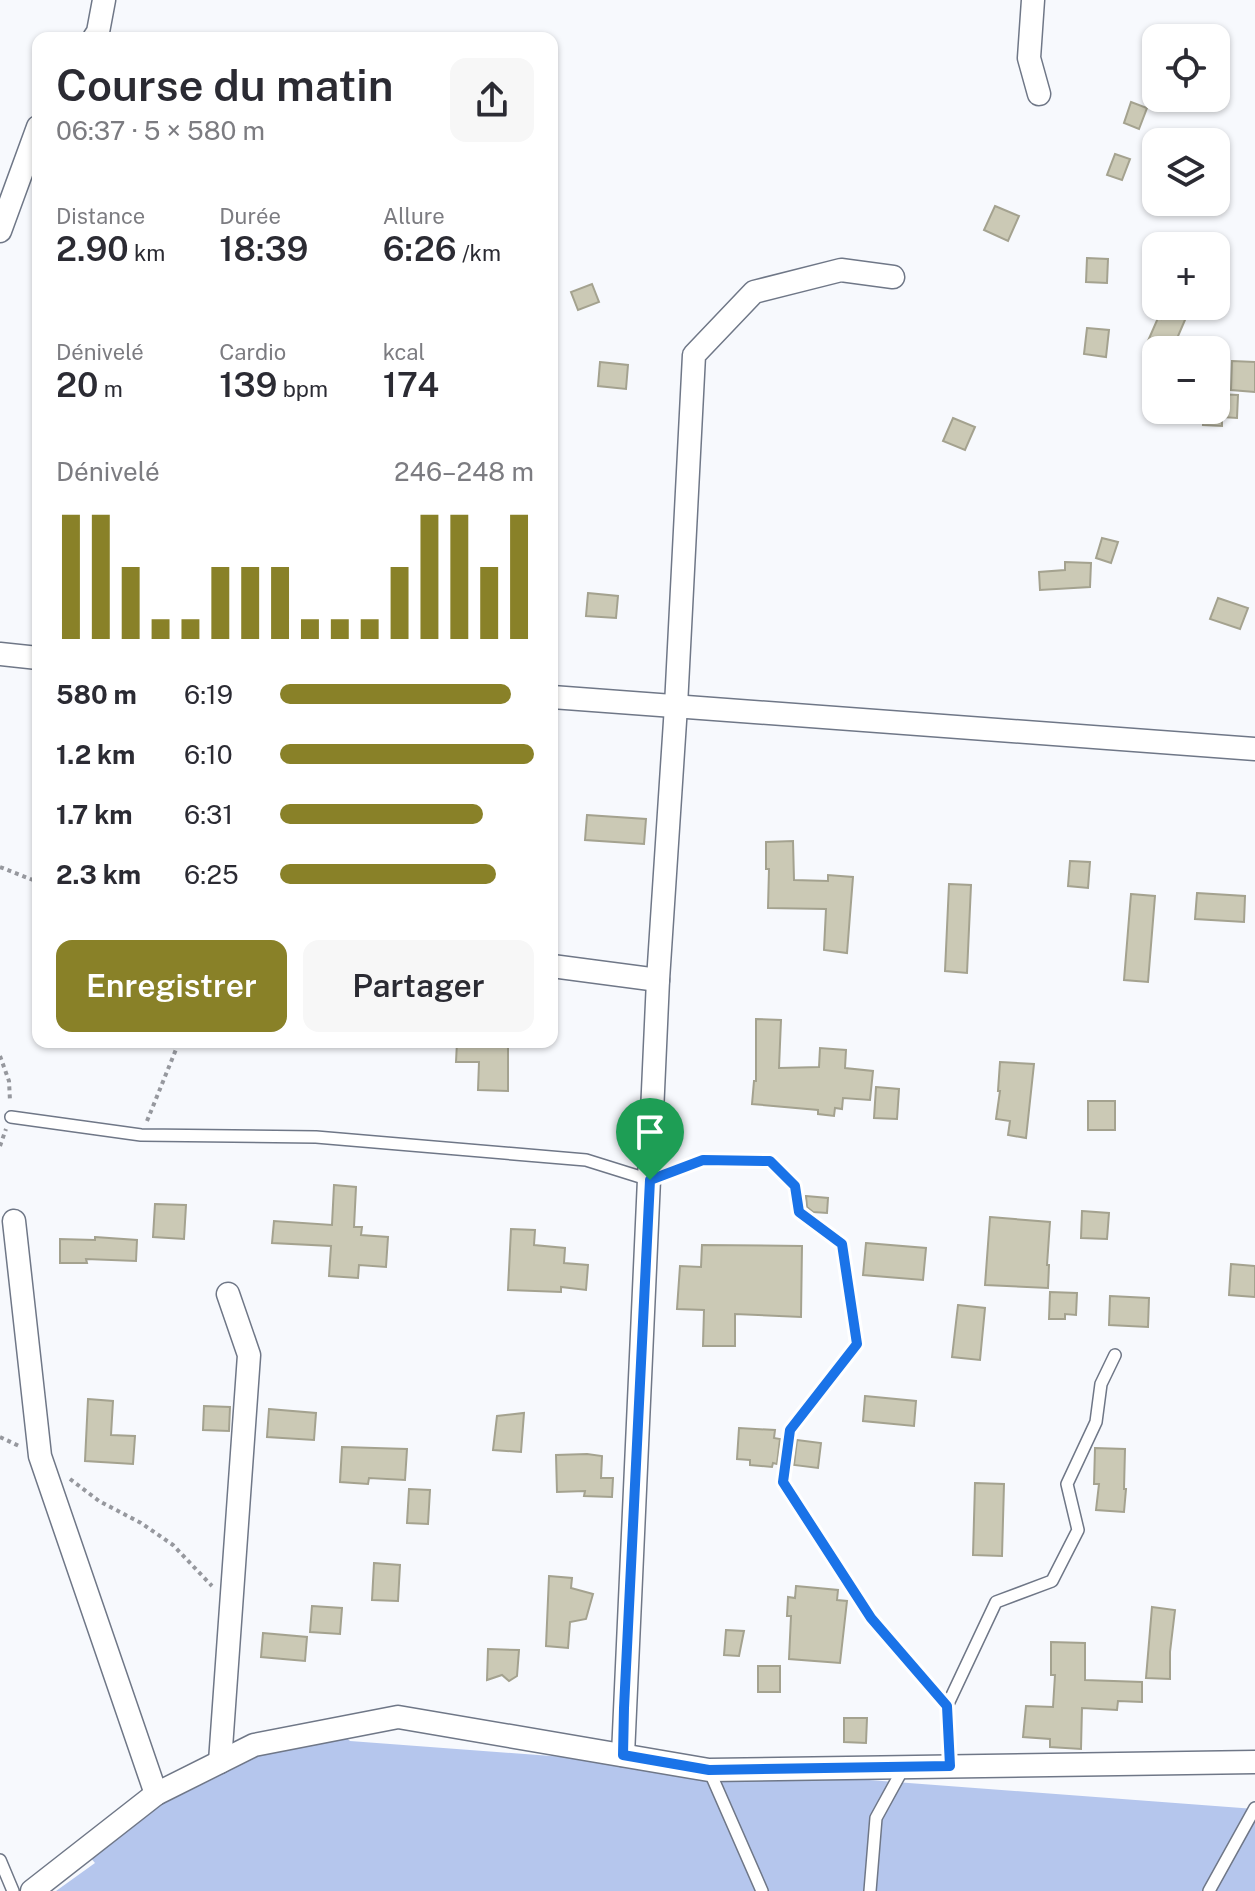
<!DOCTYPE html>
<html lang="fr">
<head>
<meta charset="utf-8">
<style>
	:root { --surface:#fff; --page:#f7f7f7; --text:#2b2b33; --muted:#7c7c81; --accent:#898128 }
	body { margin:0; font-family:"Public Sans",sans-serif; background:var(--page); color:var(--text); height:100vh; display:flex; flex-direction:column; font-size:30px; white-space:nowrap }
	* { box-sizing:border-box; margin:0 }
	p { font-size:26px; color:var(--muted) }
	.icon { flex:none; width:44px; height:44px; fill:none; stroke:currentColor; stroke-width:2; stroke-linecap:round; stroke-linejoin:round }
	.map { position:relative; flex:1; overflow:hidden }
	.details { position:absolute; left:32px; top:32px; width:526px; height:1016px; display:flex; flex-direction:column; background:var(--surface); border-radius:16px; box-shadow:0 2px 6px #0004 }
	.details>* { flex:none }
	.fabs { position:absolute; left:1142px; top:24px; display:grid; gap:16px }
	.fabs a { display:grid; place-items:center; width:88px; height:88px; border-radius:16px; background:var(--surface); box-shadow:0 2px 6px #0004; font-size:40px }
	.pin { position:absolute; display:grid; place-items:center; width:68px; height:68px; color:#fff; margin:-82px -34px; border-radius:50% 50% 50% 0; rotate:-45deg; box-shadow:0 0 8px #0007 }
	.pin .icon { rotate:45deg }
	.round { display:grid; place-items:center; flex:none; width:84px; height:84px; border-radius:16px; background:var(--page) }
	.headline { display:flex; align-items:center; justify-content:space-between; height:136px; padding:0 24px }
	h1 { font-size:44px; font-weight:600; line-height:60px }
	.metrics { display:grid; grid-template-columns:repeat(3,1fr); gap:12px; height:136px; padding:8px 24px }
	.metrics div { display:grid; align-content:center }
	.metrics b { font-size:34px; font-weight:600 }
	.metrics small { font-size:22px; font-weight:400 }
	.metrics p { font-size:22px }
	.chart { height:224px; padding:16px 24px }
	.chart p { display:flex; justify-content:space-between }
	.chart svg { width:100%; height:144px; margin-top:8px; stroke:var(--accent); stroke-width:6 }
	.primary-button { display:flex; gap:16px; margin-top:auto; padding:16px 24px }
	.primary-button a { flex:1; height:92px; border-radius:16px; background:var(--accent); color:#fff; font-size:32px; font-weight:600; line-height:92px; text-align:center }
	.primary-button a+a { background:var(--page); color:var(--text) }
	ul { padding:0 24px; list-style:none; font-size:26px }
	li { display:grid; grid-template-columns:128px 96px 1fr; align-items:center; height:60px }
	li i { height:20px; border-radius:10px; background:var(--accent) }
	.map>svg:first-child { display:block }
	.green { fill:#b5c6ed }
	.building { fill:#cbc9b5; stroke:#a4a28f; stroke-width:2 }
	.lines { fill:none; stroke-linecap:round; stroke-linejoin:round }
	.service-casing { stroke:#6f7787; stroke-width:14 }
	.minor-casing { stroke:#6f7787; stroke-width:25 }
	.path { stroke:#96989e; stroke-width:4; stroke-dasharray:4 4; stroke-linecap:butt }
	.service { stroke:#fff; stroke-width:11 }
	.minor { stroke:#fff; stroke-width:22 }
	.route-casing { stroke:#fff; stroke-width:16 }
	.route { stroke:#1a73e8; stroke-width:10 }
</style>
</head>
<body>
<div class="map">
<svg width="1255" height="1891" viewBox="0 0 1255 1891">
	<rect width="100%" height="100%" fill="#f7f9fd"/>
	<polygon class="green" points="337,1729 350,1741 1255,1809 1255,1891 56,1891 95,1863 84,1850 254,1745"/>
	<g class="building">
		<polygon points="1131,102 1147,108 1139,129 1124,123"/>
		<polygon points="1115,154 1130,159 1122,180 1107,175"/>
		<polygon points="995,206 1019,216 1008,241 984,230"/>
		<polygon points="1087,258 1108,259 1107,283 1086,282"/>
		<polygon points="592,284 599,302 578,310 571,292"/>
		<polygon points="1167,306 1185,306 1183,311 1188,313 1172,350 1144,350 1158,318 1161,319"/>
		<polygon points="1087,328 1109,330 1106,357 1084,354"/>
		<polygon points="1232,361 1255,362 1255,392 1231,390"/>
		<polygon points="600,362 628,365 626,389 598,386"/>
		<polygon points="1216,394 1238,395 1237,418 1222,417 1222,426 1203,425 1204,410 1216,410"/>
		<polygon points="953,418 975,427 965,450 943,441"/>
		<polygon points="1102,538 1118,542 1111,563 1096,558"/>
		<polygon points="1065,562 1091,563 1090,587 1040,590 1039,572 1065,570"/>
		<polygon points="588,593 618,596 616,618 586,616"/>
		<polygon points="1218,598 1248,608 1240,629 1210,619"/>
		<polygon points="587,815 646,819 644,844 585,840"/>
		<polygon points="793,841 794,880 828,881 828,875 853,877 847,953 824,950 826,909 768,908 769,869 766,869 766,842"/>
		<polygon points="1070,861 1090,862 1088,888 1068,886"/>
		<polygon points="949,884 971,885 967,973 945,971"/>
		<polygon points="1197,893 1245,896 1244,922 1195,919"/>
		<polygon points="1131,894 1155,896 1148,982 1124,980"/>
		<polygon points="756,1019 781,1020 779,1068 819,1067 820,1048 846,1050 845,1068 873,1071 870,1100 843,1098 842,1109 835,1108 834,1116 818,1114 818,1110 752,1104 754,1081 756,1081"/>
		<polygon points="457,1042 508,1042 508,1091 478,1090 479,1062 456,1062"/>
		<polygon points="1000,1062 1034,1064 1026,1138 1008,1135 1010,1121 996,1119 1000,1091 998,1091"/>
		<polygon points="876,1087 899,1089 897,1119 874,1118"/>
		<rect x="1088" y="1101" width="27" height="29"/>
		<polygon points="334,1185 356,1187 354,1227 362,1227 361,1235 388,1237 386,1267 359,1265 358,1278 329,1276 331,1246 272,1243 274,1221 332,1225"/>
		<polygon points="806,1196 828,1198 827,1213 813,1212 807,1207"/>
		<polygon points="155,1204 186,1205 184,1239 153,1237"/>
		<polygon points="1082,1211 1109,1213 1107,1239 1081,1238"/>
		<polygon points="990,1217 1050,1222 1047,1265 1049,1265 1048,1288 985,1285"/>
		<polygon points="511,1229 535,1230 534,1245 565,1248 564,1263 588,1265 586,1290 561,1287 561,1292 508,1290"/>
		<polygon points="95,1237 137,1240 136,1261 86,1259 87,1263 60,1263 60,1239 95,1240"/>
		<polygon points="866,1243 926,1248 923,1280 863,1275"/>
		<polygon points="702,1245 802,1246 801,1317 735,1314 735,1346 703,1346 704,1310 677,1309 680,1266 701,1267"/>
		<polygon points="1231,1264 1255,1266 1255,1297 1229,1295"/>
		<polygon points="1050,1292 1077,1293 1076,1315 1065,1314 1065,1319 1049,1319"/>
		<polygon points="1110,1296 1149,1298 1148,1327 1109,1325"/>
		<polygon points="958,1305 985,1308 980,1360 952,1357"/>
		<polygon points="865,1396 916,1401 914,1426 863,1421"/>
		<polygon points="88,1399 113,1401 111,1435 135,1436 133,1464 85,1461"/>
		<polygon points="204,1406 230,1407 229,1431 203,1430"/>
		<polygon points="269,1409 316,1413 314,1440 267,1437"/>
		<polygon points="524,1413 521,1452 493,1450 497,1416"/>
		<polygon points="739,1428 775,1430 774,1438 780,1439 777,1464 773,1463 772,1467 750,1465 750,1460 737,1459"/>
		<polygon points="797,1440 821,1443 818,1468 794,1465"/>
		<polygon points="342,1447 407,1449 405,1480 369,1478 368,1484 340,1482"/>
		<polygon points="1095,1448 1125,1449 1124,1489 1126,1489 1124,1512 1096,1510 1099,1484 1094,1484"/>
		<polygon points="587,1454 602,1456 601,1478 613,1478 612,1497 584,1496 585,1491 557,1492 556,1455"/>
		<polygon points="975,1483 1004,1484 1002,1556 973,1555"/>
		<polygon points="409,1489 430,1490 428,1524 407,1523"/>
		<polygon points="374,1563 400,1565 398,1601 372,1600"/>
		<polygon points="549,1576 572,1578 571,1588 593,1594 586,1619 570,1622 568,1648 546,1646"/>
		<polygon points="796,1586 838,1590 837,1600 847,1601 840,1663 789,1659 791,1616 787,1616 788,1597 795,1598"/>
		<polygon points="312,1606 342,1608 340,1634 310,1632"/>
		<polygon points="1152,1607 1175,1610 1170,1652 1170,1679 1146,1678"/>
		<polygon points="726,1630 744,1631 739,1656 724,1655"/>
		<polygon points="263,1633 307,1637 305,1661 261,1657"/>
		<polygon points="1051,1642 1085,1643 1085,1680 1142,1682 1142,1702 1118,1701 1117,1710 1082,1708 1081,1749 1050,1747 1050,1739 1023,1737 1026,1706 1053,1707 1055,1675 1051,1675"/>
		<polygon points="488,1649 519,1650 517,1676 509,1681 502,1675 487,1680"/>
		<rect x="758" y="1666" width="22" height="26"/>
		<polygon points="844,1718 867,1718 866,1743 844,1742"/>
	</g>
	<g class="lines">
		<g class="service-casing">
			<g id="service">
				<polyline points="11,1117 141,1135 316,1137 586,1160 650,1180 703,1160 770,1161 795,1186 799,1212 842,1244 857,1344 790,1430 783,1482 871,1618 947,1706 950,1766"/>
				<polyline points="947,1706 996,1602 1052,1581 1078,1530 1067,1484 1096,1422 1101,1384 1115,1355"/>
				<polyline points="709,1770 762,1891"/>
				<polyline points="0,1860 13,1891"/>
				<polyline points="870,1891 876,1818 904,1767"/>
				<polyline points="1209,1891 1255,1808"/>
			</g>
		</g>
		<g class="minor-casing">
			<g id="minor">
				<polyline points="1033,0 1029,58 1039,94"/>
				<polyline points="94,38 98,32 104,0"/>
				<polyline points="0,231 38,127"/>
				<polyline points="0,654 38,658"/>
				<polyline points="552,697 1255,749"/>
				<polyline points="552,966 658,980"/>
				<polyline points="14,1221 40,1456 156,1794"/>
				<polyline points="623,1755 658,980 676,706 694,355 754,292 841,270 893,277"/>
				<polyline points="220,1762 249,1355 228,1294"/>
				<polyline points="32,1891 156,1794 254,1745 398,1717 709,1770 1255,1762"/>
			</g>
		</g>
		<g class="path">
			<polyline points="0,867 38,882"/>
			<polyline points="0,1056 9,1081 10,1101"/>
			<polyline points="147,1121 179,1042"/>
			<polyline points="0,1146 6,1129"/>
			<polyline points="0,1437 19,1446"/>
			<polyline points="70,1479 99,1501 141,1523 173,1545 212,1586"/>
		</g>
		<use href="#service" class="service"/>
		<use href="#minor" class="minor"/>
	</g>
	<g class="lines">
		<g class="route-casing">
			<polygon id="route" points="703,1160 770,1161 795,1186 799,1212 842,1244 857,1344 790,1430 783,1482 871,1618 947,1706 950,1766 709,1770 623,1755 624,1708 650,1180"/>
		</g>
		<use href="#route" class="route"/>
	</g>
</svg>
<div class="fabs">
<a><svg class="icon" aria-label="locate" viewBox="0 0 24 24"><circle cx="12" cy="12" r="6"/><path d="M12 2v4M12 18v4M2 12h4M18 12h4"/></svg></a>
<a><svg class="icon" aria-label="layers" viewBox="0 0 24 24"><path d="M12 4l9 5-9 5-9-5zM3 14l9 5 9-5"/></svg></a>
<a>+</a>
<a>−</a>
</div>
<div class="pin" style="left:650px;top:1180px;background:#1e9e55"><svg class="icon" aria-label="arrive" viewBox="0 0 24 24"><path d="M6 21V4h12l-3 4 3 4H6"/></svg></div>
<section class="details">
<div class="headline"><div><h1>Course du matin</h1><p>06:37 · 5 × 580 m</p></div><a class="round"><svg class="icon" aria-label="share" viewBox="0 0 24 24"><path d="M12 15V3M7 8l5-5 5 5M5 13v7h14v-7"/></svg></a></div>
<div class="metrics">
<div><p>Distance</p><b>2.90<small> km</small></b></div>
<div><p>Durée</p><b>18:39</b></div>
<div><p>Allure</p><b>6:26<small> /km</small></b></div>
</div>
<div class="metrics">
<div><p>Dénivelé</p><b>20<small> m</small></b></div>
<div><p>Cardio</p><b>139<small> bpm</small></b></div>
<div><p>kcal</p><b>174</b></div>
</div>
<div class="chart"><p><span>Dénivelé</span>246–248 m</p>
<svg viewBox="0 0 160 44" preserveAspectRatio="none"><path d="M5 44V6M15 44V6M25 44V22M35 44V38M45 44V38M55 44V22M65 44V22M75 44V22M85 44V38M95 44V38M105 44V38M115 44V22M125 44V6M135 44V6M145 44V22M155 44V6"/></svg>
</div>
<ul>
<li><b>580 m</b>6:19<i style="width:91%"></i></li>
<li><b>1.2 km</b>6:10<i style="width:100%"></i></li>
<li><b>1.7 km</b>6:31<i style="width:80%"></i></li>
<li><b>2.3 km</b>6:25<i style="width:85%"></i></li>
</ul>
<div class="primary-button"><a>Enregistrer</a><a>Partager</a></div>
</section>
</div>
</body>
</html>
